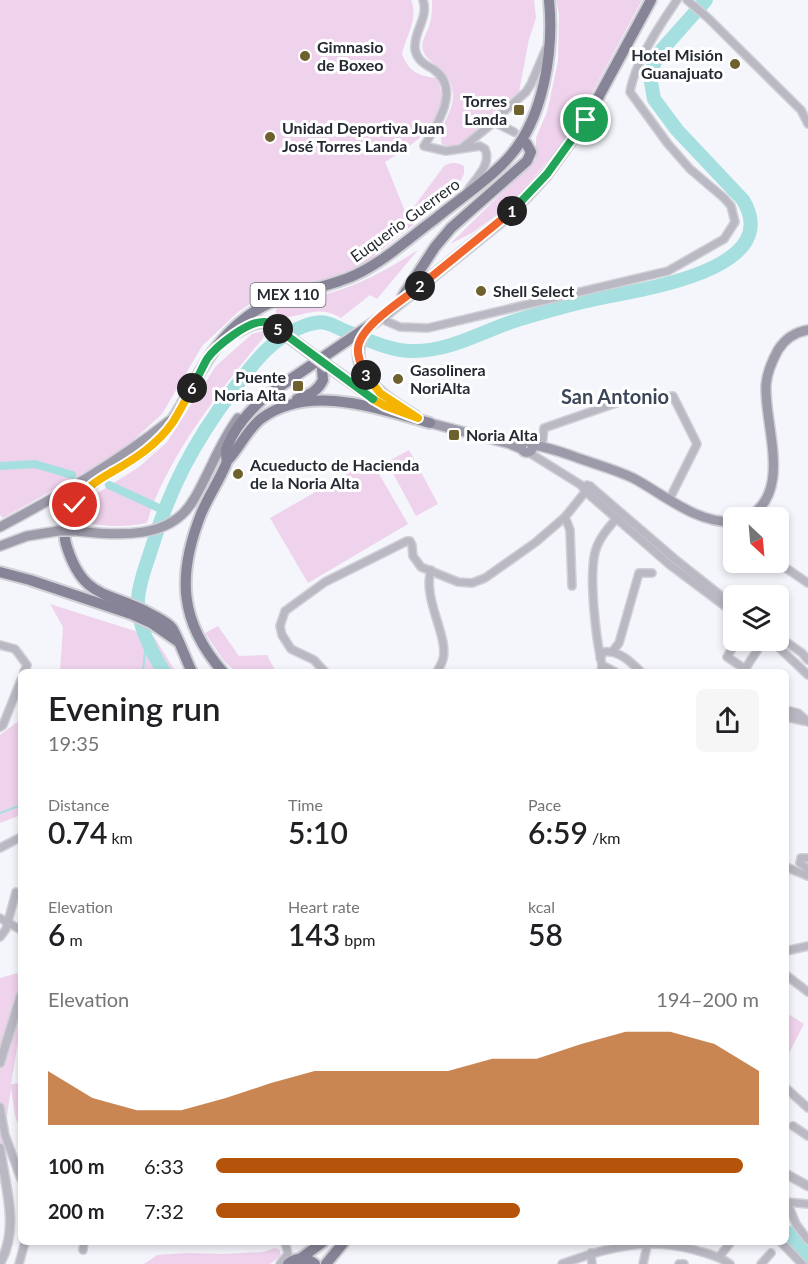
<!DOCTYPE html>
<html lang="en">
<head>
<meta charset="utf-8">
<style>
	:root { --surface:#fff; --page:#f6f6f6; --text:#202124; --muted:#757577; --accent:#b45309 }
	body { margin:0; font-family:Lato,sans-serif; background:var(--page); color:var(--text); height:100vh; display:flex; flex-direction:column; font-size:22px; white-space:nowrap }
	* { box-sizing:border-box; margin:0 }
	p { font-size:20px; color:var(--muted) }
	.icon { flex:none; width:33px; height:33px; fill:none; stroke:currentColor; stroke-width:2; stroke-linecap:round; stroke-linejoin:round }
	.map { position:relative; flex:1; overflow:hidden }
	.sheet { position:absolute; left:18px; top:669px; width:771px; height:576px; display:flex; flex-direction:column; background:var(--surface); border-radius:9px; box-shadow:0 3px 9px #0003 }
	.sheet>* { flex:none }
	.needle { width:39px; rotate:154deg }
	.fabs { position:absolute; left:723px; top:507px; display:grid; gap:12px }
	.fabs a { display:grid; place-items:center; width:66px; height:66px; border-radius:9px; background:var(--surface); box-shadow:0 3px 9px #0003; font-size:30px }
	.pin { position:absolute; display:grid; place-items:center; width:51px; height:51px; color:#fff; margin:-26px; border:3px solid #fff; border-radius:50%; box-shadow:0 2px 6px #0007 }
	.km { position:absolute; width:30px; height:30px; margin:-15px; border-radius:50%; background:#222; color:#fff; font-size:16px; line-height:30px; text-align:center }
	.round { display:grid; place-items:center; flex:none; width:63px; height:63px; border-radius:9px; background:var(--page) }
	.headline { display:flex; align-items:center; justify-content:space-between; height:102px; padding:0 30px }
	h1 { font-size:33px; font-weight:600; line-height:45px }
	.figures { display:grid; grid-template-columns:repeat(3,1fr); gap:9px; height:102px; padding:6px 30px }
	.figures div { display:grid; align-content:center }
	.figures b { font-size:30px; font-weight:600 }
	.figures small { font-size:16px; font-weight:400 }
	.figures p { font-size:16px }
	.chart { height:168px; padding:12px 30px }
	.chart p { display:flex; justify-content:space-between }
	.chart svg { width:100%; height:108px; margin-top:6px; fill:var(--accent); opacity:.7 }
	ul { padding:0 30px; list-style:none; font-size:20px }
	li { display:grid; grid-template-columns:96px 72px 1fr; align-items:center; height:45px }
	li i { height:15px; border-radius:8px; background:var(--accent) }
	.map>svg:first-child { display:block }
	.green { fill:#efd2ec }
	.lines { fill:none; stroke-linecap:round; stroke-linejoin:round }
	.stream { stroke:#a5dfdf; stroke-width:2 }
	.canal { stroke:#a5dfdf; stroke-width:8 }
	.river { stroke:#a5dfdf; stroke-width:14 }
	.minor-casing { stroke:#cfd1d7; stroke-width:10 }
	.tertiary-casing { stroke:#cfd1d7; stroke-width:11 }
	.secondary-casing { stroke:#cfd1d7; stroke-width:12 }
	.primary-casing { stroke:#cfd1d7; stroke-width:14 }
	.minor { stroke:#bab8c3; stroke-width:7 }
	.tertiary { stroke:#bab8c3; stroke-width:8 }
	.secondary { stroke:#9d9aa9; stroke-width:9 }
	.primary { stroke:#888497; stroke-width:10 }
	.secondary-bridge-casing { stroke:#cfd1d7; stroke-width:12; stroke-linecap:butt }
	.primary-bridge-casing { stroke:#cfd1d7; stroke-width:14; stroke-linecap:butt }
	.secondary-bridge { stroke:#9d9aa9; stroke-width:9 }
	.primary-bridge { stroke:#888497; stroke-width:10 }
	.split-1-casing { stroke:#fff; stroke-width:12 }
	.split-2-casing { stroke:#fff; stroke-width:12 }
	.split-3-casing { stroke:#fff; stroke-width:12 }
	.split-4-casing { stroke:#fff; stroke-width:12 }
	.split-5-casing { stroke:#fff; stroke-width:12 }
	.split-6-casing { stroke:#fff; stroke-width:12 }
	.split-7-casing { stroke:#fff; stroke-width:12 }
	.split-8-casing { stroke:#fff; stroke-width:12 }
	.split-1 { stroke:#22a559; stroke-width:8 }
	.split-2 { stroke:#f0652b; stroke-width:8 }
	.split-3 { stroke:#f0652b; stroke-width:8 }
	.split-4 { stroke:#f5b400; stroke-width:8 }
	.split-5 { stroke:#22a559; stroke-width:8 }
	.split-6 { stroke:#22a559; stroke-width:8 }
	.split-7 { stroke:#f5b400; stroke-width:8 }
	.split-8 { stroke:#f5b400; stroke-width:8 }
	.poi-dot { fill:#6e612e; stroke:#fff; stroke-width:2 }
	.labels { text-anchor:middle; stroke-width:6; stroke-linejoin:round; paint-order:stroke }
	.shield { fill:#fff; stroke:#676b70; stroke-width:1.5 }
	.shield-label { font-size:15px; font-weight:bold; fill:#262b33 }
	.poi-label { font-size:16px; font-weight:bold; fill:#262b33; stroke:#fff; text-anchor:start }
	.street-label { font-size:16px; fill:#262b33; stroke:#fff }
	.quarter-label { font-size:20px; font-weight:bold; fill:#3c4659; stroke:#fff }
</style>
</head>
<body>
<div class="map">
<svg width="808" height="1264" viewBox="0 0 808 1264">
	<rect width="100%" height="100%" fill="#f4f6fb"/>
	<g class="green">
		<path d="M0,0H411C419,18 406,36 402,54C409,72 418,76 437,78C443,90 443,111 434,123C423,138 400,153 385,162L407,216L444,166C451,162 457,162 464,166V174L454,193L362,265L329,278L277,291L256,300L238,312L202,346L162,414L127,446L100,464L3,518L0,515Z"/>
		<path d="M432,0H534L536,18L529,39L519,92L463,143C456,145 449,148 442,144C437,128 454,112 453,95C451,65 427,66 423,50C420,42 428,32 430,23C432,16 432,7 432,0Z"/>
		<polygon points="556,0 642,0 570,134 519,195 494,217 472,233 450,244 536,159 536,138 547,112 558,61 559,14"/>
		<path d="M418,250L377,299L370,295L341,318C317,304 304,317 280,318L276,315V306C293,299 312,298 330,293C362,284 390,268 418,250Z"/>
		<path d="M263,331L264,337C223,386 164,461 147,523C124,528 101,526 78,522L85,506L93,496L139,467L167,442L216,366L252,334Z"/>
		<polygon points="409,450 438,504 416,516 387,462"/>
		<polygon points="371,460 408,524 308,583 270,518"/>
		<polygon points="50,604 154,637 176,672 60,672 63,627"/>
		<polygon points="218,626 239,656 267,655 276,672 236,672 224,661 205,633"/>
		<polygon points="21,719 21,815 0,823 0,735"/>
		<polygon points="21,972 21,1063 18,1042 11,1084 21,1083 21,1132 15,1116 11,1088 0,1165 0,978"/>
		<polygon points="790,1015 804,1024 788,1055 786,1054 786,1019"/>
		<polygon points="275,1248 280,1250 281,1256 270,1264 144,1264 157,1255 188,1253 223,1254 263,1252"/>
	</g>
	<g class="lines">
		<g class="stream">
			<polyline points="143,672 146,639"/>
			<polyline points="0,813 21,805"/>
		</g>
		<g class="canal">
			<polyline points="0,466 35,464 72,475"/>
			<polyline points="109,485 163,510"/>
		</g>
		<g class="river">
			<path d="M164,672C152,653 136,622 138,599C139,582 146,566 151,550C170,487 194,442 233,390C253,364 271,338 304,326C309,324 320,321 326,323C332,324 338,328 343,330C363,338 392,352 414,351C454,351 487,328 524,318C548,311 572,304 596,299C637,290 786,271 743,200L677,130L654,99L651,82L652,69L659,53L706,0"/>
			<polyline points="789,1233 808,1257"/>
		</g>
		<g class="minor-casing">
			<g id="minor">
				<path d="M423,0C429,18 413,32 415,49C417,60 424,64 433,69C462,88 437,125 424,146L446,151L480,146L485,149C492,164 476,178 468,190"/>
				<polyline points="687,0 708,18 801,110 808,124"/>
				<polyline points="489,125 526,92 531,84 546,49"/>
				<polyline points="462,148 494,122 514,132"/>
				<path d="M382,317L386,321L400,327L428,328L668,271L724,239L735,222L731,206L724,198L690,169L668,144L630,92C635,62 660,25 677,0"/>
				<polyline points="542,446 544,428 622,401 647,401 673,396 697,444 669,500"/>
				<polyline points="528,452 581,485 586,492 670,565 734,613"/>
				<polyline points="587,485 590,486 676,560 734,606"/>
				<polyline points="565,517 570,530 572,586"/>
				<polyline points="726,522 734,532"/>
				<polyline points="777,562 808,583"/>
				<path d="M431,570C422,598 449,637 443,659C442,663 439,668 437,672"/>
				<polyline points="778,636 802,653 808,660"/>
				<polyline points="734,640 733,647 727,657 745,669 764,640"/>
				<polyline points="771,640 808,675"/>
				<polyline points="0,645 15,649 27,665 24,672"/>
				<polyline points="612,652 619,643 639,573 652,573"/>
				<path d="M600,658L604,652C619,650 631,662 641,672"/>
				<polyline points="602,665 615,672"/>
				<polyline points="325,672 314,660 291,649 282,635 280,626 285,611 325,582 407,541 410,541 412,545 413,556 421,567 458,582 472,583 485,578 536,542 565,517 590,486"/>
				<path d="M601,672L602,665C596,639 588,573 596,549C600,537 609,527 617,518"/>
				<polyline points="786,710 798,713 808,722"/>
				<polyline points="786,717 804,721"/>
				<polyline points="0,727 3,725 21,680"/>
				<polyline points="0,848 21,837"/>
				<polyline points="808,858 801,858 800,863 808,869"/>
				<polyline points="786,867 808,876"/>
				<polyline points="0,918 21,930"/>
				<polyline points="0,937 6,929 16,892"/>
				<polyline points="786,951 808,946"/>
				<polyline points="786,975 808,992"/>
				<polyline points="787,1089 808,1108"/>
				<polyline points="0,1107 5,1135 21,1179"/>
				<polyline points="793,1126 808,1136"/>
				<polyline points="786,1202 808,1204"/>
				<polyline points="787,1202 796,1224 808,1240"/>
				<polyline points="781,1242 802,1264"/>
				<polyline points="83,1250 84,1242"/>
				<polyline points="591,1253 592,1264"/>
				<polyline points="719,1257 731,1242"/>
				<polyline points="19,1264 25,1242"/>
				<polyline points="280,1264 288,1254 285,1242"/>
				<path d="M562,1264C608,1247 646,1237 695,1250C708,1254 719,1256 730,1264"/>
				<polyline points="643,1264 648,1242"/>
				<polyline points="679,1264 684,1264"/>
				<polyline points="761,1264 771,1253"/>
			</g>
		</g>
		<g class="tertiary-casing">
			<g id="tertiary">
				<polyline points="0,1063 21,995"/>
				<path d="M0,1148C5,1186 20,1228 0,1263"/>
				<polyline points="786,1174 808,1186"/>
			</g>
		</g>
		<g class="secondary-casing">
			<g id="secondary">
				<polyline points="430,423 510,444 522,449"/>
				<circle cx="527" cy="447" r="5.5"/>
				<path d="M532,445C549,447 564,453 581,459C598,465 616,470 633,478C665,495 695,523 734,522"/>
				<path d="M746,518C794,494 764,426 766,385C767,372 772,361 778,350C785,339 796,332 808,330"/>
				<path d="M0,527C60,495 116,463 169,421"/>
				<path d="M77,531C117,535 171,541 194,499C210,472 219,444 238,418"/>
				<polyline points="0,546 27,536 58,531"/>
			</g>
		</g>
		<g class="primary-casing">
			<g id="primary">
				<polyline points="403,296 435,247 451,228 527,161 531,152 526,143"/>
				<path d="M365,330C342,372 385,397 415,416"/>
				<path d="M237,332C251,324 261,318 275,327"/>
				<polyline points="329,367 387,407"/>
				<path d="M297,399C309,396 318,391 323,380L322,369"/>
				<path d="M227,461C240,448 247,429 262,418C311,383 378,409 430,423"/>
				<polyline points="0,572 30,580 131,614 151,623 177,641"/>
				<path d="M192,672C187,662 177,635 172,628C167,622 158,618 151,614C109,591 83,601 66,544C63,534 66,521 72,512C75,506 77,500 81,495C99,472 131,464 152,444C178,420 189,388 208,359C220,340 237,323 255,311C286,291 323,290 355,275C385,261 409,238 435,219C459,199 489,180 509,157C544,118 554,50 549,0"/>
				<path d="M223,672C179,622 177,575 201,514C208,497 219,481 226,464C228,459 224,453 227,447C235,427 250,410 266,396L382,317L501,221L527,196L547,174L586,120L651,0"/>
				<polyline points="301,1258 323,1242"/>
				<path d="M288,1264C297,1257 306,1257 315,1264"/>
				<polyline points="326,1264 344,1242"/>
			</g>
		</g>
		<use href="#minor" class="minor"/>
		<use href="#tertiary" class="tertiary"/>
		<use href="#secondary" class="secondary"/>
		<use href="#primary" class="primary"/>
		<g class="secondary-bridge-casing">
			<polyline id="secondary-bridge" points="58,531 77,531"/>
		</g>
		<g class="primary-bridge-casing">
			<polyline id="primary-bridge" points="275,327 329,367"/>
		</g>
		<use href="#secondary-bridge" class="secondary-bridge"/>
		<use href="#primary-bridge" class="primary-bridge"/>
	</g>
	<g class="lines">
		<g class="split-1-casing">
			<polyline id="split-1" points="512,211 547,174 586,120"/>
		</g>
		<g class="split-2-casing">
			<polyline id="split-2" points="420,286 512,211"/>
		</g>
		<g class="split-3-casing">
			<path id="split-3" d="M366,375C362,367 357,357 358,348C360,326 403,300 420,286"/>
		</g>
		<g class="split-4-casing">
			<polyline id="split-4" points="366,375 380,393 418,418 385,406 373,399"/>
		</g>
		<g class="split-5-casing">
			<polyline id="split-5" points="278,329 373,399"/>
		</g>
		<g class="split-6-casing">
			<path id="split-6" d="M192,388C197,379 202,368 207,359C216,346 249,320 265,322C270,323 274,326 278,329"/>
		</g>
		<g class="split-7-casing">
			<path id="split-7" d="M112,472C135,459 158,444 173,422C180,411 186,399 192,388"/>
		</g>
		<g class="split-8-casing">
			<path id="split-8" d="M75,505C84,489 96,481 112,472"/>
		</g>
		<use href="#split-1" class="split-1"/>
		<use href="#split-2" class="split-2"/>
		<use href="#split-3" class="split-3"/>
		<use href="#split-4" class="split-4"/>
		<use href="#split-5" class="split-5"/>
		<use href="#split-6" class="split-6"/>
		<use href="#split-7" class="split-7"/>
		<use href="#split-8" class="split-8"/>
	</g>
	<g class="poi-dot">
		<circle cx="305" cy="56" r="6"/>
		<circle cx="735" cy="64" r="6"/>
		<rect x="513" y="104" width="12" height="12" rx="3"/>
		<circle cx="270" cy="137" r="6"/>
		<circle cx="481" cy="291" r="6"/>
		<circle cx="398" cy="379" r="6"/>
		<rect x="292" y="380" width="12" height="12" rx="3"/>
		<rect x="448" y="429" width="12" height="12" rx="3"/>
		<circle cx="238" cy="474" r="6"/>
	</g>
	<g class="labels">
		<rect class="shield" x="250.5" y="283" width="75" height="24" rx="4.5"/>
		<g class="shield-label">
			<text x="288" y="300">MEX 110</text>
		</g>
		<g class="poi-label">
			<text x="317" y="53">Gimnasio<tspan x="317" dy="18">de Boxeo</tspan></text>
			<text x="723" y="61" text-anchor="end">Hotel Misión<tspan x="723" dy="18">Guanajuato</tspan></text>
			<text x="507" y="107" text-anchor="end">Torres<tspan x="507" dy="18">Landa</tspan></text>
			<text x="282" y="134">Unidad Deportiva Juan<tspan x="282" dy="18">José Torres Landa</tspan></text>
			<text x="493" y="297">Shell Select</text>
			<text x="410" y="376">Gasolinera<tspan x="410" dy="18">NoriAlta</tspan></text>
			<text x="286" y="383" text-anchor="end">Puente<tspan x="286" dy="18">Noria Alta</tspan></text>
			<text x="466" y="441">Noria Alta</text>
			<text x="250" y="471">Acueducto de Hacienda<tspan x="250" dy="18">de la Noria Alta</tspan></text>
		</g>
		<g class="street-label">
			<text transform="translate(405 220) rotate(-36)" y="6">Euquerio Guerrero</text>
		</g>
		<g class="quarter-label">
			<text x="615" y="404">San Antonio</text>
		</g>
	</g>
</svg>
<div class="fabs">
<a><svg class="needle" viewBox="-14 -14 28 28"><path d="M0-13l5 13h-10z" fill="#e53935"/><path d="M0 13l5-13h-10z" fill="#757577"/></svg></a>
<a><svg class="icon" aria-label="layers" viewBox="0 0 24 24"><path d="M12 4l9 5-9 5-9-5zM3 14l9 5 9-5"/></svg></a>
</div>
<div class="pin" style="left:586px;top:120px;background:#1e9e55"><svg class="icon" aria-label="arrive" viewBox="0 0 24 24"><path d="M6 21V4h12l-3 4 3 4H6"/></svg></div>
<div class="pin" style="left:75px;top:505px;background:#d93025"><svg class="icon" aria-label="check" viewBox="0 0 24 24"><path d="M5 12l5 5 9-10"/></svg></div>
<b class="km" style="left:512px;top:211px">1</b>
<b class="km" style="left:420px;top:286px">2</b>
<b class="km" style="left:366px;top:375px">3</b>
<b class="km" style="left:278px;top:329px">5</b>
<b class="km" style="left:192px;top:388px">6</b>
<section class="sheet">
<div class="headline"><div><h1>Evening run</h1><p>19:35</p></div><a class="round"><svg class="icon" aria-label="share" viewBox="0 0 24 24"><path d="M12 15V3M7 8l5-5 5 5M5 13v7h14v-7"/></svg></a></div>
<div class="figures">
<div><p>Distance</p><b>0.74<small> km</small></b></div>
<div><p>Time</p><b>5:10</b></div>
<div><p>Pace</p><b>6:59<small> /km</small></b></div>
</div>
<div class="figures">
<div><p>Elevation</p><b>6<small> m</small></b></div>
<div><p>Heart rate</p><b>143<small> bpm</small></b></div>
<div><p>kcal</p><b>58</b></div>
</div>
<div class="chart"><p><span>Elevation</span>194–200 m</p>
<svg viewBox="0 0 160 44" preserveAspectRatio="none"><path d="M0 44V22L10 33L20 38L30 38L40 33L50 27L60 22L70 22L80 22L90 22L100 17L110 17L120 11L130 6L140 6L150 11L160 22V44z"/></svg>
</div>
<ul>
<li><b>100 m</b>6:33<i style="width:97%"></i></li>
<li><b>200 m</b>7:32<i style="width:56%"></i></li>
</ul>
</section>
</div>
</body>
</html>
